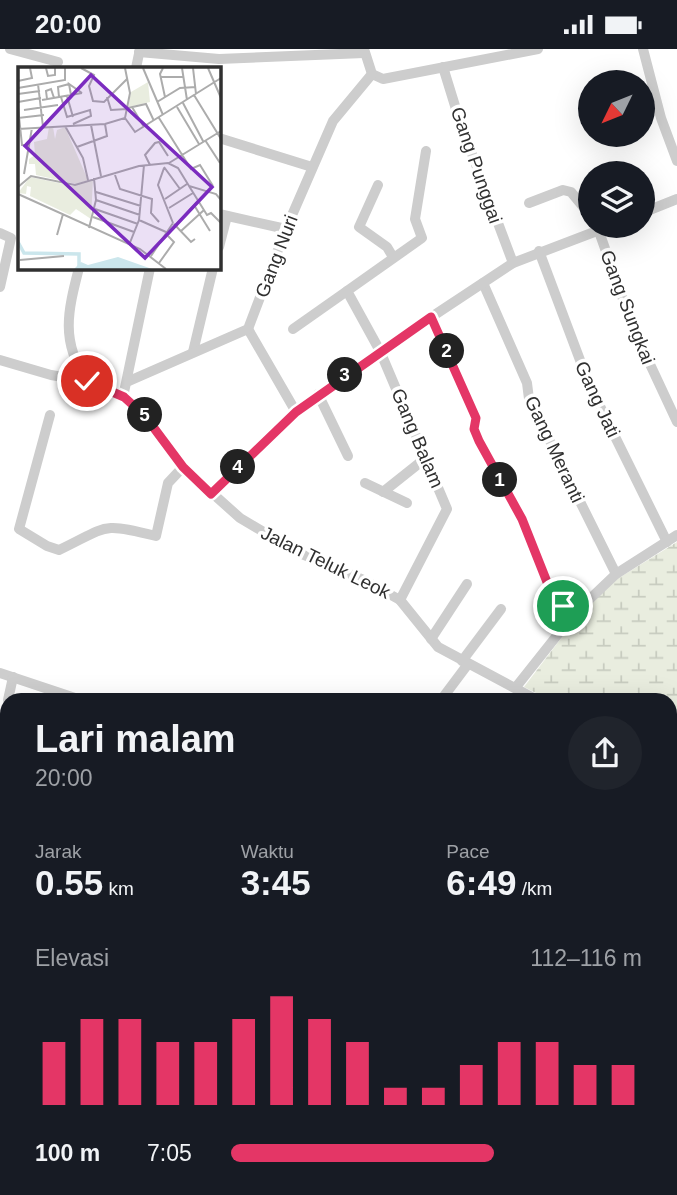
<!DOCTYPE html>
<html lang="id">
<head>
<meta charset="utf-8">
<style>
	:root { --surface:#171b24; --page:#20242c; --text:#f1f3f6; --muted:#9ea1a6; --accent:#e43666 }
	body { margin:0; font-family:Arial,sans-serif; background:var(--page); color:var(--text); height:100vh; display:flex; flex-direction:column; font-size:26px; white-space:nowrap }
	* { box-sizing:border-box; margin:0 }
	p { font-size:23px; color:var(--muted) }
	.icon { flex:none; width:38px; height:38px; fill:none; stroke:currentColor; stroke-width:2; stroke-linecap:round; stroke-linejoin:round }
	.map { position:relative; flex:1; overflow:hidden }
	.side { position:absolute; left:0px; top:644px; width:677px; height:502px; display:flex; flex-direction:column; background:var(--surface); border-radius:21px 21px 0 0; box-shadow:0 7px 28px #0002 }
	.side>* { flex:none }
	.needle { width:46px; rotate:227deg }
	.fabs { position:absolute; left:578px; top:21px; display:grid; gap:14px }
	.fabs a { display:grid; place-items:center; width:77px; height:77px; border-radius:50%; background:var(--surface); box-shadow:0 7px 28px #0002; font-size:35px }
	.pin { position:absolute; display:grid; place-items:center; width:60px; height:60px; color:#fff; margin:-30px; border:4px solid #fff; border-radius:50%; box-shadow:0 2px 7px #0007 }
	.km { position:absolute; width:35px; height:35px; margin:-18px; border-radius:50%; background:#222; color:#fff; font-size:19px; line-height:35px; text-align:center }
	.round { display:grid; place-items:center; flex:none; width:74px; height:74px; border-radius:37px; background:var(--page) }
	.summary { display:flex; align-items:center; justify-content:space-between; height:119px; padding:0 35px }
	h1 { font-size:38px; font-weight:600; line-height:52px }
	.metrics { display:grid; grid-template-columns:repeat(3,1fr); gap:10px; height:119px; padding:7px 35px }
	.metrics div { display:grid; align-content:center }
	.metrics b { font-size:35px; font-weight:600 }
	.metrics small { font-size:19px; font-weight:400 }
	.metrics p { font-size:19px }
	.chart { height:196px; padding:14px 35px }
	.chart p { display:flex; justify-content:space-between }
	.chart svg { width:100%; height:126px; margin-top:7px; stroke:var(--accent); stroke-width:6 }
	ul { padding:0 35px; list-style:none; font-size:23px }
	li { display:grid; grid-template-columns:112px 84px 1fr; align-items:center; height:52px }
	li i { height:18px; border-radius:9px; background:var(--accent) }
	.status { display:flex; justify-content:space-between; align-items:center; height:49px; padding:0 35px; background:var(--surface); direction:ltr }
	.status svg { height:19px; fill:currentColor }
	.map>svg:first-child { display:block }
	.grass { fill:url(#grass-dots) }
	.wetland { fill:url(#wetland-marsh) }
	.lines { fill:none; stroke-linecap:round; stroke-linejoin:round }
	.minor { stroke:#cdcdcd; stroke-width:10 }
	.route-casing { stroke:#fff; stroke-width:14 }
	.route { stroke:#e43666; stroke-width:9 }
	.labels { text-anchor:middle; stroke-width:7; stroke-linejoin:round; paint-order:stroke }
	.street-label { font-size:19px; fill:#303030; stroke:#fff }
	.inset-river { fill:none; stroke:#cbe6ec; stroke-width:3.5 }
	.inset-road { fill:none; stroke:#acacac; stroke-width:2 }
	.view { fill:#7b2cbf; fill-opacity:0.15; stroke:#7b2cbf; stroke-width:3.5 }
	.inset-edge { fill:none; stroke:#303030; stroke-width:3.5 }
</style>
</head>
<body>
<div class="status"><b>20:00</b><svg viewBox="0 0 49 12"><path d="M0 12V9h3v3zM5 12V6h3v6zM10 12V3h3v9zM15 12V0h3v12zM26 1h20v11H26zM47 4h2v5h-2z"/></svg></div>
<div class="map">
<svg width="677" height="1146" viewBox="0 0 677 1146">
	<defs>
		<pattern id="grass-dots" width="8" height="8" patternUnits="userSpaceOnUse" patternTransform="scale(1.75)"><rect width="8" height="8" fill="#e9eddf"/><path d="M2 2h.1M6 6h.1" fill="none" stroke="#c8ccc0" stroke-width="1.8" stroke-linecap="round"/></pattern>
		<pattern id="wetland-marsh" width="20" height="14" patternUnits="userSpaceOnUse" patternTransform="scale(1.75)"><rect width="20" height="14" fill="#e9eddf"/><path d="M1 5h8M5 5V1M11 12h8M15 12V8" fill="none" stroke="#c8ccc0"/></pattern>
	</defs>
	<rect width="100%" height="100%" fill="#fff"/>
	<polygon class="grass" points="344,1139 485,1139 490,1144 352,1146"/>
	<g class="wetland">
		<polygon points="677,493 677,754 670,739 670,651 550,651 524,638 575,571 614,532"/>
		<polygon points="670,768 677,783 677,1048 673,1049 677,1054 677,1075 670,1081"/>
	</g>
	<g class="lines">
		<g class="minor">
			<polyline points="10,0 58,13"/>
			<polyline points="364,0 372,25 383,30 538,0"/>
			<polyline points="643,0 661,69 677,112"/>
			<polyline points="139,3 219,10 364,4"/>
			<polyline points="443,18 460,73 513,214"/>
			<polyline points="136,19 140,0"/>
			<polyline points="219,89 312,118"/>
			<polyline points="378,136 359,178 387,198 393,208"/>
			<polyline points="529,154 563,141 571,143 590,166"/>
			<polyline points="642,164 677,150"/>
			<polyline points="219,165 286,180"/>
			<polyline points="597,177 634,281 677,373"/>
			<polyline points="0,184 11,189 0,238"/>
			<polyline points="219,198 227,167"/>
			<polyline points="539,202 589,335 667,493"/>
			<path d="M79,219C68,262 60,292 87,332L123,348L145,367L183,418L240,469L299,504L364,531L400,551L438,598L537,651"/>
			<polyline points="483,234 527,334 529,350 616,525"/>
			<path d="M431,268L476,369L474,379L479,392C493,417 507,442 520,467C537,501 543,541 574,565"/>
			<polyline points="248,280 296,363"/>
			<polyline points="293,280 347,242"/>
			<polyline points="193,303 213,219"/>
			<polyline points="0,311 51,326 87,332"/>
			<polyline points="129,332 248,280 286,180 333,72 372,25"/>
			<polyline points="318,345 348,407"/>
			<polyline points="123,348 150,219"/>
			<path d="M50,366L19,480L47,497L59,501C109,477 100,473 156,487L168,434L183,418"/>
			<polyline points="365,434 407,454"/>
			<polyline points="383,443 427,408"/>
			<polyline points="211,445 296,363 380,302 513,214 610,177"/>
			<polyline points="400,551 447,460 380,302 347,242 422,189 415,170 426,102"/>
			<polyline points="431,590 467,535"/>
			<polyline points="462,612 501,560"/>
			<polyline points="0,624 81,651"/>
			<polyline points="516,638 574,565 616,525 677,486"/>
			<polyline points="8,651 13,628"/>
			<polyline points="441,651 468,615"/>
			<polyline points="0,693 7,658"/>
			<polyline points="670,757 677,771"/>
			<polyline points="0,803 7,801"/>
			<polyline points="0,960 7,961"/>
			<polyline points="670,1121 677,1118"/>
			<polyline points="0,1124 7,1122"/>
			<polyline points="135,1139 136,1146"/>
			<polyline points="184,1139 192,1146"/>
			<polyline points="493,1139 500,1146"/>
			<polyline points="667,1139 673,1146"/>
			<polyline points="235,1146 240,1139"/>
			<polyline points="287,1146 292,1139"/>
			<polyline points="600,1146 607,1139"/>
		</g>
	</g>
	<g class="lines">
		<g class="route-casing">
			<polyline id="route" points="87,332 124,348 145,367 183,418 211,445 296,363 431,268 476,369 474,380 479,392 522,470 547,533 563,557"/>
		</g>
		<use href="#route" class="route"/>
	</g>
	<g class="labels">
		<g class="street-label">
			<text transform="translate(477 116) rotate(71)" y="7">Gang Punggai</text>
			<text transform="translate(276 207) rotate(-69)" y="7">Gang Nuri</text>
			<text transform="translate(628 258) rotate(69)" y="7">Gang Sungkai</text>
			<text transform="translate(598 350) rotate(65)" y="7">Gang Jati</text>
			<text transform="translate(418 389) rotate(67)" y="7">Gang Balam</text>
			<text transform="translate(555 400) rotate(65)" y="7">Gang Meranti</text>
			<text transform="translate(326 513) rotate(26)" y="7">Jalan Teluk Leok</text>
		</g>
	</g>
	<g transform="translate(18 18)">
		<rect width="203" height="203" fill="#fff"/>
		<path d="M130,15L132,35L110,40L113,25Z" fill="#e9eddf"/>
		<path d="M31,60H35L37,72L39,63L47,60L70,113L58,117L18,108L17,97H11V92L17,88L16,75L29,72ZM12,110L55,119L75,112L73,152L58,142L52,148L12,129L13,120L9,119L8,127L0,126Z" fill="#e9eddf"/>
		<path d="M100,190L134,202H56L63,195L70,198Z" fill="#cbe6ec"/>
		<path class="inset-river" d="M0,175L6,186L61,187V202"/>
		<path class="inset-road" d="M28,1L30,9L37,8V1M63,1L76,8L71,19L75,34L86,35L109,12M125,1L145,48M145,1L142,7L147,30M164,1L169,33M175,1L178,27M190,1L203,31M142,10H165M0,14L14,11L12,1M20,17L25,60M0,21L47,13V1M0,27L22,24M53,28L51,17L64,26M176,28L203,72M49,29L55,50M41,30L40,20L51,17M43,30L49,50L72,43L73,49L55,57M89,30L93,43L109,42M29,32L28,24L33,22L36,31M24,33L64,26M0,35L23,31M139,35L162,21L178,20M165,36L185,74M0,40L4,78H11M114,40L126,60M159,40L181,77M110,41L128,37L136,54M6,43L40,38M0,51L26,48M107,51L117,65L203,11M141,51L173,102L182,98L195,119M73,58L83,109M47,59L65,91L70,113M0,62L87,57L107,51L112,26L107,1M187,73L202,96M59,80L89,69L87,57M151,96L203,64M132,98L127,88L137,76L141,75L150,89M146,100L162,122M146,101L140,118L155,156M6,107L14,61M97,108L102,122L134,132L133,146L141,155M171,119L189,148L193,146L203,156M0,120L13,109L57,118L121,99L150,96L160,101L171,119L198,127L203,133M78,125L123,139M0,127L122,182L148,202M147,132L169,117M78,133L122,148M176,138L192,164M151,141L175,126M77,142L120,157M75,150L116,165M121,153L148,165M156,157L173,175L177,172M158,158L180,134M71,161L78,133L76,111M163,164L186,143M39,168L45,147M111,178L121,153L126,98M133,189L155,156M2,193L46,189M141,196L156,175L150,169"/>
		<path class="view" d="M73,8L194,120L127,191L7,79Z"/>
		<rect width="203" height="203" class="inset-edge"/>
	</g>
</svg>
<div class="fabs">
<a><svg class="needle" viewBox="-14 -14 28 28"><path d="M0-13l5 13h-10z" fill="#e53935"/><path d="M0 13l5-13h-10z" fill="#9ea1a6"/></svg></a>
<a><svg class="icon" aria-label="layers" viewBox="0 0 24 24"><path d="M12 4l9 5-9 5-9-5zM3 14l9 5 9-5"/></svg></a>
</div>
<div class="pin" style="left:563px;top:557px;background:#1e9e55"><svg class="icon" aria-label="arrive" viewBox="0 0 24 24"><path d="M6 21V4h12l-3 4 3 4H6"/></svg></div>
<div class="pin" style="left:87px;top:332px;background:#d93025"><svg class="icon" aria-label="check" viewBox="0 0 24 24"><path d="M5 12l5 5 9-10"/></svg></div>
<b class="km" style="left:500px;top:431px">1</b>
<b class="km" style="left:447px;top:302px">2</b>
<b class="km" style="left:345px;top:326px">3</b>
<b class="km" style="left:238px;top:418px">4</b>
<b class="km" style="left:145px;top:366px">5</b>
<section class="side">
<div class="summary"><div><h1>Lari malam</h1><p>20:00</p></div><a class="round"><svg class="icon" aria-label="share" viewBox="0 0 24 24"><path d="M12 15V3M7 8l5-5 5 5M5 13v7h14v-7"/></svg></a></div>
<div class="metrics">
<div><p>Jarak</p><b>0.55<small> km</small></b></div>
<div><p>Waktu</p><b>3:45</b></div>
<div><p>Pace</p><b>6:49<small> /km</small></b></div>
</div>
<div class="chart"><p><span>Elevasi</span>112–116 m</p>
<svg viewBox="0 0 160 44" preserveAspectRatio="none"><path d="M5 44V22M15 44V14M25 44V14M35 44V22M45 44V22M55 44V14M65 44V6M75 44V14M85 44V22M95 44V38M105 44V38M115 44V30M125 44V22M135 44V22M145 44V30M155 44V30"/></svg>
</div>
<ul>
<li><b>100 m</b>7:05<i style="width:64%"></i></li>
</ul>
</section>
</div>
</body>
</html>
